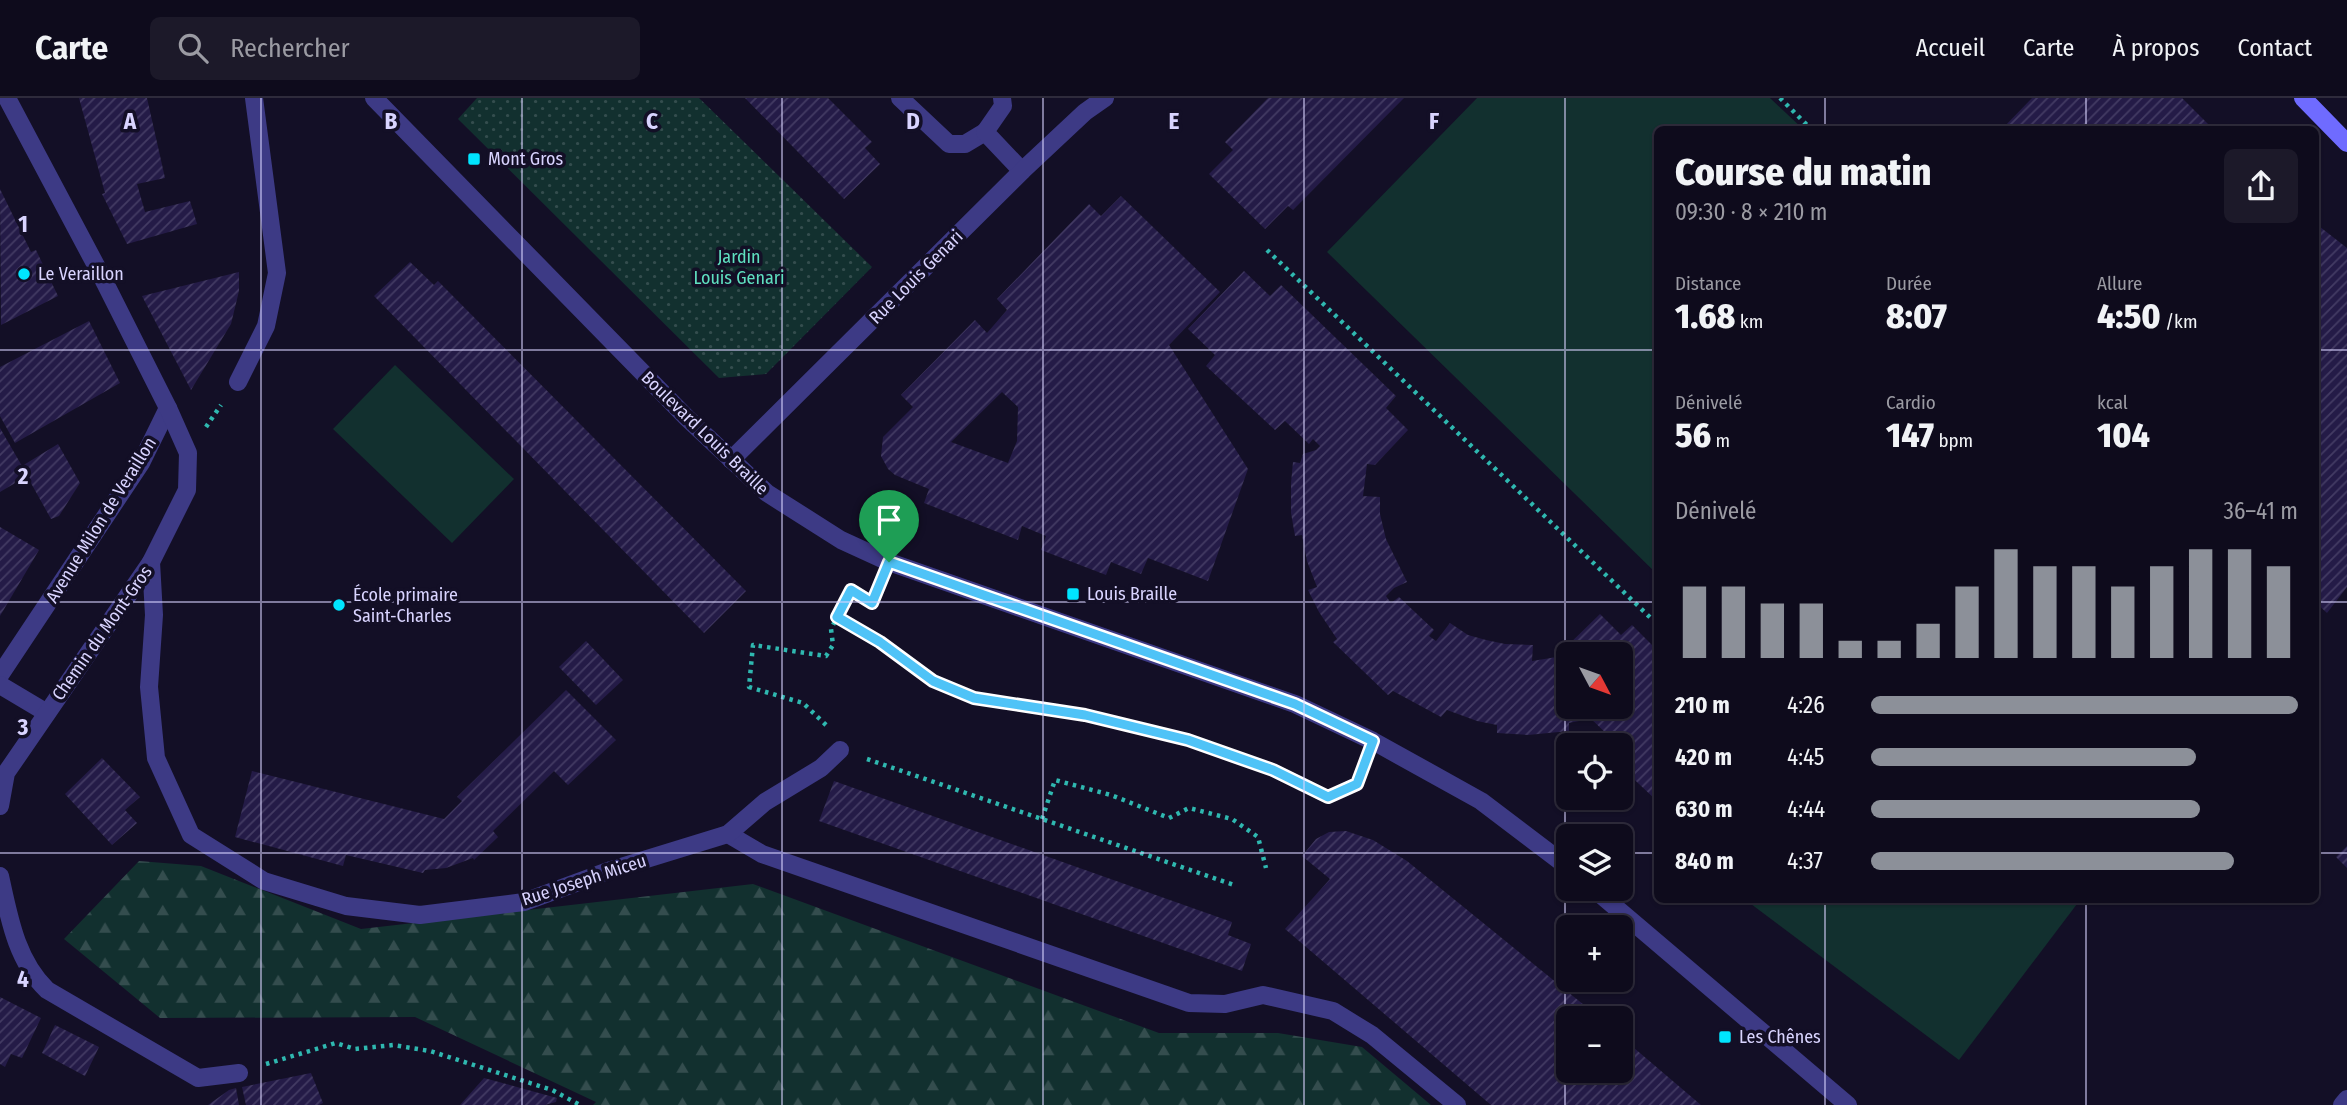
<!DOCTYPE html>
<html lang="fr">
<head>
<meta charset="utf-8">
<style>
	:root { --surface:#0e0b1c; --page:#1c1929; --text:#f1f3f6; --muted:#9b9ba3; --line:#2e2b3b; --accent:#8c9099 }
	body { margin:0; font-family:"Fira Sans Condensed",sans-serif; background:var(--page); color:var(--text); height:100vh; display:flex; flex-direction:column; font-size:26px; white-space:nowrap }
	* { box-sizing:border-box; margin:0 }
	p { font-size:23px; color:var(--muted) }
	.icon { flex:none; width:38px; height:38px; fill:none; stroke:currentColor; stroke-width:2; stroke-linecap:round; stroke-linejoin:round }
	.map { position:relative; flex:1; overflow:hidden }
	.side { position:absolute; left:1654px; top:28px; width:665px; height:777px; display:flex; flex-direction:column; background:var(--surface); border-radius:10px; box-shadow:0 2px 5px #0004,0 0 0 2px var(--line) }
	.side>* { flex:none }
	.needle { width:46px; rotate:131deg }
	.tools { position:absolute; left:1556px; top:544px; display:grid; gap:14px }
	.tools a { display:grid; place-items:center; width:77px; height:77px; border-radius:10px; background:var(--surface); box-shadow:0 2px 5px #0004,0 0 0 2px var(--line); font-size:35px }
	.pin { position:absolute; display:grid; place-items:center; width:60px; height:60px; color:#fff; margin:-72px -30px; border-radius:50% 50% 50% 0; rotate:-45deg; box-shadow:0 0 7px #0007 }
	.pin .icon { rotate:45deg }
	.round { display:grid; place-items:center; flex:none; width:74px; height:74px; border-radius:10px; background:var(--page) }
	.overview { display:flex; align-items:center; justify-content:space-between; height:119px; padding:0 21px }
	h1 { font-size:38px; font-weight:800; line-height:52px }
	.stats { display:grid; grid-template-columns:repeat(3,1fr); gap:10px; height:119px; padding:7px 21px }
	.stats div { display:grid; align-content:center }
	.stats b { font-size:35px; font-weight:800 }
	.stats small { font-size:19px; font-weight:400 }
	.stats p { font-size:19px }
	.chart { height:196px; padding:14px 21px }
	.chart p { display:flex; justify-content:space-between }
	.chart svg { width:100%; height:126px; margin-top:7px; stroke:var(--accent); stroke-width:6 }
	ul { padding:0 21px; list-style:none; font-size:23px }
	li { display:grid; grid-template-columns:112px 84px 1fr; align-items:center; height:52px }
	li i { height:18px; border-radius:9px; background:var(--accent) }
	header { display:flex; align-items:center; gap:42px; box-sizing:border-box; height:98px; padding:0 35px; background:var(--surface); border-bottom:2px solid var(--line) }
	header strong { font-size:33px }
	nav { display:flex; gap:38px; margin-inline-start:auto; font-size:24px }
	.search { width:490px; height:63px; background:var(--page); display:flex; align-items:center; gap:18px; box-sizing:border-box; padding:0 24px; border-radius:10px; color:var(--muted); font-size:26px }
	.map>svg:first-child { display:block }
	.forest { fill:url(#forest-firs) }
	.park { fill:url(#park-dots) }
	.garden { fill:#12302f }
	.building { fill:url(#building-hatch); fill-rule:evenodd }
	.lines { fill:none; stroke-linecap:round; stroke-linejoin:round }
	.path { stroke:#2fb8b0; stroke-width:4.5; stroke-dasharray:3.5 5; stroke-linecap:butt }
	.lane { stroke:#3d3a85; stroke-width:18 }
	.street { stroke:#3d3a85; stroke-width:18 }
	.secondary { stroke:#6f6bff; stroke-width:18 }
	.route-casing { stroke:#fff; stroke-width:14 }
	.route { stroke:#4fc3f7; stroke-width:9 }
	.grid { fill:none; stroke:#d9d4ff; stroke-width:2; stroke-opacity:0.55 }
	.poi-dot { fill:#00e5ff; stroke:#130f26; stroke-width:2.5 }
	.labels { text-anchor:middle; stroke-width:7; stroke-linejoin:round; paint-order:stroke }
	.poi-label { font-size:18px; fill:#d9d4ff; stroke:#130f26; text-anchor:start }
	.park-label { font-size:18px; fill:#5fe0c0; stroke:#130f26 }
	.street-label { font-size:18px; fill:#d9d4ff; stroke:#130f26 }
	.grid-label { font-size:23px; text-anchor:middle; font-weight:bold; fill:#d9d4ff; stroke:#130f26; stroke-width:7; stroke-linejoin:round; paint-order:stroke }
</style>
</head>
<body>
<header>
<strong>Carte</strong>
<div class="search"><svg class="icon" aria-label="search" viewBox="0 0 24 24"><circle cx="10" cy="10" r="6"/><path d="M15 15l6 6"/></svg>Rechercher</div>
<nav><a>Accueil</a><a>Carte</a><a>À propos</a><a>Contact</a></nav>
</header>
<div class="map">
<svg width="2347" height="1007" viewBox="0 0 2347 1007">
	<defs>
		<pattern id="forest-firs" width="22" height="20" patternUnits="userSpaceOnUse" patternTransform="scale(1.75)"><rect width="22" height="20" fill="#12302f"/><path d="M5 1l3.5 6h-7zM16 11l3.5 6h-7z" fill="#344d4e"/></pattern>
		<pattern id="park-dots" width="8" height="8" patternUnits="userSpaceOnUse" patternTransform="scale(1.75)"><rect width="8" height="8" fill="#12302f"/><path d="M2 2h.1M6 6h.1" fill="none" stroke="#344d4e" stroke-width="1.8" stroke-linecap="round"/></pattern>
		<pattern id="building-hatch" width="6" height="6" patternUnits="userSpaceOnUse" patternTransform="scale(1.75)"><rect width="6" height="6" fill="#241b47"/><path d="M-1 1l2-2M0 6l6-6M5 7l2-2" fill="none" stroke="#433b63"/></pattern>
	</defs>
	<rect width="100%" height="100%" fill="#130f26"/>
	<polygon class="forest" points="139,763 201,768 361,831 753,786 1159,935 1278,935 1362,949 1431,1007 593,1007 596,1004 415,919 160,920 64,841"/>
	<polygon class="park" points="477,0 699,0 872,169 766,276 719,280 458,21"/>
	<g class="garden">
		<polygon points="1477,0 1770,0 1803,31 1657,32 1657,476 1327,154"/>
		<polygon points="395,267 514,381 452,445 333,331"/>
		<polygon points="1755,802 2080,802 1959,962 1751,806"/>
	</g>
	<g class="building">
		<polygon points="79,0 147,0 165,80 137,86 145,114 190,103 197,126 127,146 102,96 105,95"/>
		<polygon points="745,0 828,0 872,44 865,50 880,66 844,101"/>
		<polygon points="1268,0 1404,0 1293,112 1288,108 1265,131 1209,76 1233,52 1225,44"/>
		<polygon points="2032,0 2182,0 2214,32 2001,32"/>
		<polygon points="0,91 31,154 36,152 58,198 1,227"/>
		<path d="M1121,98L1220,194L1169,247L1248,371L1208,483L1148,460L1141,476L1111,464L1106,477L1041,452L1046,438L1022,428L1018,442L924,405L929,391L895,377L888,371L881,358L883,339L913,309L901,297L975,222L987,235L1007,212L997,201L1089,106L1101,118ZM1002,294L1018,309L1017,343L1008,365L951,344Z"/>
		<polygon points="2315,125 2347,150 2347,489 2327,515 2315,504"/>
		<polygon points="410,164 434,187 438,183 746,493 704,535 374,198"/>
		<polygon points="1244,173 1270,198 1281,187 1396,298 1386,310 1408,332 1375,367 1367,366 1363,398 1380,399 1380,416 1386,441 1407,484 1394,490 1386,498 1391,505 1399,499 1434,532 1429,538 1436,543 1450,525 1468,537 1486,542 1505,546 1533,547 1532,563 1563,558 1563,552 1600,516 1621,537 1632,527 1657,552 1657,703 1620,668 1620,648 1602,648 1610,639 1587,617 1591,613 1589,609 1620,609 1620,556 1568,556 1568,609 1577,609 1579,623 1569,625 1569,633 1528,637 1497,635 1497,627 1477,623 1447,612 1441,619 1393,593 1388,597 1333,544 1337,541 1319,514 1308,492 1317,489 1307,463 1302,437 1295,438 1291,415 1291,385 1293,364 1300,365 1303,356 1316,352 1320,348 1313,341 1309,346 1285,323 1275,332 1206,268 1215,257 1188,231"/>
		<polygon points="239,174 239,193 231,226 191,292 142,198"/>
		<polygon points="89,223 120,285 15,345 0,318 0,269"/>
		<polygon points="0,330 22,368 58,346 80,385 59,418 51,421 27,378 0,394"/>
		<polygon points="0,429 39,452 0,518"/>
		<polygon points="586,543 623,582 596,607 559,569"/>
		<polygon points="566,592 616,642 568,687 554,673 493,733 498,739 474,762 473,760 446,770 425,772 423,775 346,757 343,768 235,739 252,673 444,721 462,703 457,699"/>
		<polygon points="102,660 140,699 125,712 137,725 112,747 65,696"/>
		<polygon points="834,683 1232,824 1228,837 1251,846 1242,873 819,723"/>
		<polygon points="1346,733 1373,742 1407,763 1600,920 1568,920 1568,973 1620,973 1620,938 1701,1007 1491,1007 1285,831 1330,781 1302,758 1316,741 1329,734"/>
		<polygon points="2347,748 2347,770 2336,759"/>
		<polygon points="0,899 41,920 22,960 11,956 5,969 0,966"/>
		<polygon points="55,927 99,949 85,978 42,955"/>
		<polygon points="311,975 323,1005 319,1007 246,1007 242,989"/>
		<polygon points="484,980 557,1000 556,1004 545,1007 460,1007"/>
		<polygon points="236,990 239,1007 208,1007 229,992"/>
	</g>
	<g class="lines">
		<g class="path">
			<polyline points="1780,0 1812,32"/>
			<polyline points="1267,152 1657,526"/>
			<polyline points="206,329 221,307"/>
			<polyline points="837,519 880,544 933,583 974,600 1085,617 1188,642 1273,672 1328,699 1357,686 1363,668"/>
			<polyline points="826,627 803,605 749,589 753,547 826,558 833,547 831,531 851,492 872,505 878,491"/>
			<polyline points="867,661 1234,787"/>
			<polyline points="1042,721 1055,682 1111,697 1169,720 1189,710 1232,721 1258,739 1266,770"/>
			<polyline points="266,966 336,945 355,951 393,947 430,953 552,992 580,1007"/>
		</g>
		<g class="lane">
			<polyline points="900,0 949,46 965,46 985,34"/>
			<polyline points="1002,0 1003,8 985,34 1022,73"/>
			<polyline points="728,736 762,756 1189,905 1225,906 1263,897 1333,913 1372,937 1457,1007"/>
		</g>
		<g class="street">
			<polyline points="374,0 687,320 767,395 841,442 889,464 1295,606 1373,643 1481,703 1568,769"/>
			<polyline points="238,284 266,228 277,175 254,0"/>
			<polyline points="731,362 1022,73 1085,14 1105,0"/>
			<polyline points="151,464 154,517 149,589 156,660 191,737 264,783 346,808 420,817 524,804 611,772 728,736 765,704 821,670 840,652"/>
			<polyline points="0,577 141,365 168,310"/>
			<polyline points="0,587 47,615"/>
			<polyline points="0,708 6,675 151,464 187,392 188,355 168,310 100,175 7,0"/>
			<path d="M0,778C9,819 16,862 47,892L198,980L239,975"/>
			<polyline points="1594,791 1848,1007"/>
			<polyline points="2342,1007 2347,1001"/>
		</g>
		<polyline class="secondary" points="2303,0 2347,45"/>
	</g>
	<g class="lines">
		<g class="route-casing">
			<polygon id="route" points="889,464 1295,606 1373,643 1357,686 1328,699 1273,672 1188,642 1085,617 974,600 933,583 880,544 837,519 851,492 872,505"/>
		</g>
		<use href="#route" class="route"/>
	</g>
	<path class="grid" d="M261,0V1007M522,0V1007M782,0V1007M1043,0V1007M1304,0V1007M1565,0V1007M1825,0V32M2086,0V32M0,252H1657M2315,252H2347M0,504H1657M2315,504H2347M0,755H1568M1620,755H1657M2315,755H2347M1825,802V1007M2086,802V1007"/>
	<g class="poi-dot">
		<rect x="467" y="54" width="14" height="14" rx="3.5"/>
		<circle cx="24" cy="176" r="7"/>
		<rect x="1066" y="489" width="14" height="14" rx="3.5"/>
		<circle cx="339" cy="507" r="7"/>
		<rect x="1718" y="932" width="14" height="14" rx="3.5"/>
	</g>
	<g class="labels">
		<g class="poi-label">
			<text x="488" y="67">Mont Gros</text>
			<text x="38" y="182">Le Veraillon</text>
			<text x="1087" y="502">Louis Braille</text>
			<text x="353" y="503">École primaire<tspan x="353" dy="21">Saint-Charles</tspan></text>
			<text x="1739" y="945">Les Chênes</text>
		</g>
		<g class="park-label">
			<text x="739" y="165">Jardin<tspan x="739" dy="21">Louis Genari</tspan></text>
		</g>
		<g class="street-label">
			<text transform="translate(916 179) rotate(-45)" y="6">Rue Louis Genari</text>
			<text transform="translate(705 335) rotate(44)" y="6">Boulevard Louis Braille</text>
			<text transform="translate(101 422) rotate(-58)" y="6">Avenue Milon de Veraillon</text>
			<text transform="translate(102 535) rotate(-55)" y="6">Chemin du Mont-Gros</text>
			<text transform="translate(584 782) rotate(-18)" y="6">Rue Joseph Miceu</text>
		</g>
	</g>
	<g class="grid-label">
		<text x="130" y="31">A</text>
		<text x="391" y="31">B</text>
		<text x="652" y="31">C</text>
		<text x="913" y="31">D</text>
		<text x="1174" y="31">E</text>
		<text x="1434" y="31">F</text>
		<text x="23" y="134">1</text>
		<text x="23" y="386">2</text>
		<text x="23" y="637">3</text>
		<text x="23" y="889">4</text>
	</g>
</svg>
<div class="tools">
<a><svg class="needle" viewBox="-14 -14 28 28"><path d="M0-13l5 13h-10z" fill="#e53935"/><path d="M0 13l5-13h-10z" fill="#9b9ba3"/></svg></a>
<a><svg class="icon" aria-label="locate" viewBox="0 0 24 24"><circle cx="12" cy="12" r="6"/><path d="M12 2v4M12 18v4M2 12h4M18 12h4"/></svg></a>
<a><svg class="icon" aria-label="layers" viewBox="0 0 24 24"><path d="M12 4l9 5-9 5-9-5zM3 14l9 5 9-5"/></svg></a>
<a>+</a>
<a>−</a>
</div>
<div class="pin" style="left:889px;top:464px;background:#1e9e55"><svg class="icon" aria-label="arrive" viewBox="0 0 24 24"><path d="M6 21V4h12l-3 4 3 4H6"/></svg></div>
<section class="side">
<div class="overview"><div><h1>Course du matin</h1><p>09:30 · 8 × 210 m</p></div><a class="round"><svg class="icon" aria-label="share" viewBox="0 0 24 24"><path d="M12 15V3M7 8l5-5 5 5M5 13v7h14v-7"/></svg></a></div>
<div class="stats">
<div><p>Distance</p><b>1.68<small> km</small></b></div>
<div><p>Durée</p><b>8:07</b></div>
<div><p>Allure</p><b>4:50<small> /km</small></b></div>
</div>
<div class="stats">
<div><p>Dénivelé</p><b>56<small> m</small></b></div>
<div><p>Cardio</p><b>147<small> bpm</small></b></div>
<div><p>kcal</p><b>104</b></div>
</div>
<div class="chart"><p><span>Dénivelé</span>36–41 m</p>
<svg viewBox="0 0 160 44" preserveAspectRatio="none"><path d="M5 44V19M15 44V19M25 44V25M35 44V25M45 44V38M55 44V38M65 44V32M75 44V19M85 44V6M95 44V12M105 44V12M115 44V19M125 44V12M135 44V6M145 44V6M155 44V12"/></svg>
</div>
<ul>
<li><b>210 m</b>4:26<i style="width:100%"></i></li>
<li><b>420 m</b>4:45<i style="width:76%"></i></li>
<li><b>630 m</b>4:44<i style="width:77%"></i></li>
<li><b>840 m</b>4:37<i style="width:85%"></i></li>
</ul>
</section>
</div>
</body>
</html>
